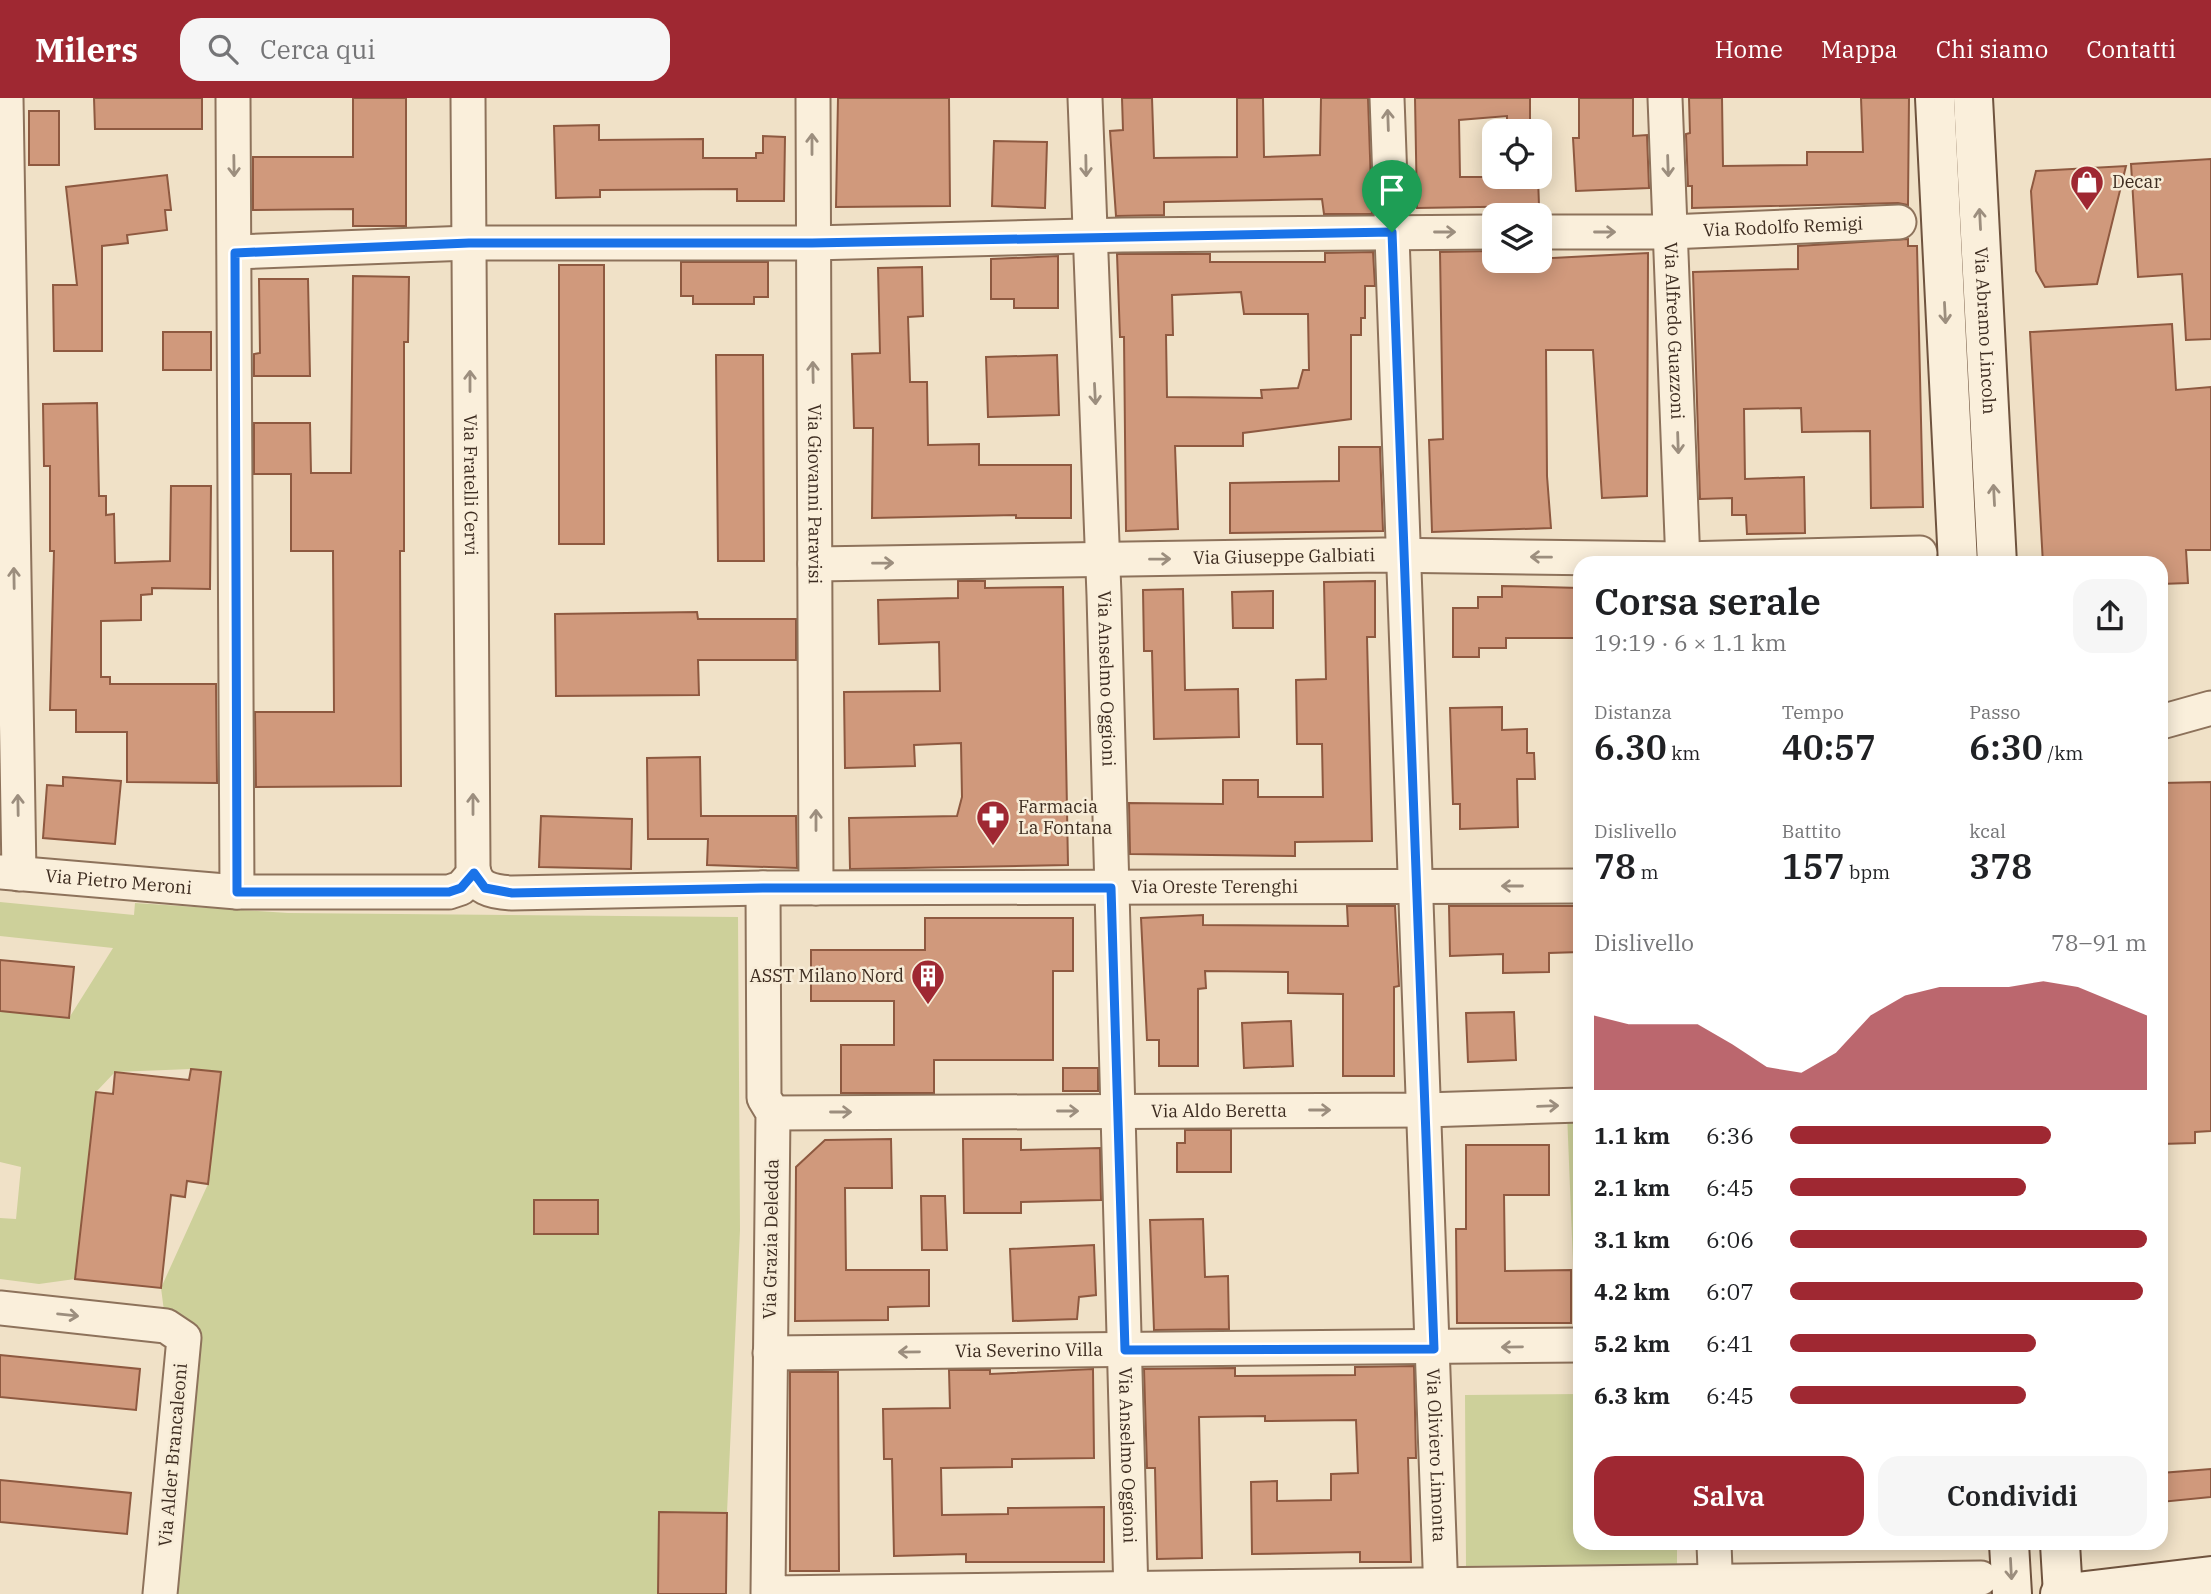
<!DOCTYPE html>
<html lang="it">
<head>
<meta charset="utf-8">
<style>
	:root { --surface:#fff; --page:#f6f6f6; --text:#202124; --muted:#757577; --accent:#9f2832 }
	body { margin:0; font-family:"IBM Plex Serif",serif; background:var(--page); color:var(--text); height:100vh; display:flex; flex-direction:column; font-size:26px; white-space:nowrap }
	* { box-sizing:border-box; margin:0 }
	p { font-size:23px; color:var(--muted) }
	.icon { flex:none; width:38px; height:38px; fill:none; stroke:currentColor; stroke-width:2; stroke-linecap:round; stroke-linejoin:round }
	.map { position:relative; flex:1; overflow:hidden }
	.sheet { position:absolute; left:1573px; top:458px; width:595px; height:994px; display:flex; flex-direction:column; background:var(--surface); border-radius:21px; box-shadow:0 4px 18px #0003 }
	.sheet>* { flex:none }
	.controls { position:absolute; left:1482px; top:21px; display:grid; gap:14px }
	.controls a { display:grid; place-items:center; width:70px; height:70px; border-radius:14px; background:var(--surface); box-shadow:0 4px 18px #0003; font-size:35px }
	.pin { position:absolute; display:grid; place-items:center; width:60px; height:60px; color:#fff; margin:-72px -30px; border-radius:50% 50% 50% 0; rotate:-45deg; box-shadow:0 0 7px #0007 }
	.pin .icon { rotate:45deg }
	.round { display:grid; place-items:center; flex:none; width:74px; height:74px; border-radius:21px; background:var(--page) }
	.head { display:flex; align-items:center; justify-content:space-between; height:119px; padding:0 21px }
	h1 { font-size:38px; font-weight:600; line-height:52px }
	.stats { display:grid; grid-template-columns:repeat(3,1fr); gap:10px; height:119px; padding:7px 21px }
	.stats div { display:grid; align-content:center }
	.stats b { font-size:35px; font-weight:600 }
	.stats small { font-size:19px; font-weight:400 }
	.stats p { font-size:19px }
	.chart { height:196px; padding:14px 21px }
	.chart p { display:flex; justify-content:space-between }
	.chart svg { width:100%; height:126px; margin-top:7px; fill:var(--accent); opacity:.7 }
	.action { display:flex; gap:14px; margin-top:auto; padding:14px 21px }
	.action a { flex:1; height:80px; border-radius:21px; background:var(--accent); color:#fff; font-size:28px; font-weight:600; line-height:80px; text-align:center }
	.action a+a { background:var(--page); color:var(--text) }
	ul { padding:0 21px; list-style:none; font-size:23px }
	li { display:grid; grid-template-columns:112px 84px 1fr; align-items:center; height:52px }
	li i { height:18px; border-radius:9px; background:var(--accent) }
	header { display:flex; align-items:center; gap:42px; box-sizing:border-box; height:98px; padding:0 35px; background:var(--accent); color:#fff }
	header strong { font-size:33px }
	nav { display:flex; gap:38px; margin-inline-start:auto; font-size:24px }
	.search { width:490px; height:63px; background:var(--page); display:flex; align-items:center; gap:18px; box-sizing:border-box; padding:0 24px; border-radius:21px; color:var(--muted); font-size:26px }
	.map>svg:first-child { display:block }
	.green { fill:#cdd09a }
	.building { fill:#d0997c; stroke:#8e5940; stroke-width:2; fill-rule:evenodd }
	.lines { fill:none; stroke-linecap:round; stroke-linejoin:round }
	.street-casing { stroke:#8d725b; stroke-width:37 }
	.secondary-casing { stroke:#6f533e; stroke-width:42 }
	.street { stroke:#faefdb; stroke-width:33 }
	.secondary { stroke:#faefdb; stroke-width:38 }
	.oneway { stroke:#9c8e7e }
	.route-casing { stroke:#fff; stroke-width:14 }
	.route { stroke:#1a73e8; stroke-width:9 }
	.labels { text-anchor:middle; stroke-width:5; stroke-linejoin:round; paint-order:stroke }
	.poi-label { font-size:18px; fill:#3d2c20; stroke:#f7ecd7; text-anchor:start }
	.street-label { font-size:18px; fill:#3d2c20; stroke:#f7ecd7 }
</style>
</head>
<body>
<header>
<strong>Milers</strong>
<div class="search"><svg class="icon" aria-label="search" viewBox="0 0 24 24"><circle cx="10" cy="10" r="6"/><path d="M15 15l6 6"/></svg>Cerca qui</div>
<nav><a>Home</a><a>Mappa</a><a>Chi siamo</a><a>Contatti</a></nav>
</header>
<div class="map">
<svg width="2211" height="1496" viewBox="0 0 2211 1496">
	<rect width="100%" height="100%" fill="#f0e1c7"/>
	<g class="green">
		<polygon points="0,804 134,817 135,805 288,815 738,819 740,1132 727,1415 659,1414 658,1496 153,1496 169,1251 161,1190 208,1086 221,975 191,971 115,974 96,994 75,1181 39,1186 0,1181 0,1120 16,1121 21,1069 0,1064 0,913 69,920 113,850 0,838"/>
		<polygon points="1567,1015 1580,1015 1580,1215 1575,1215"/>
		<polygon points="1580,1296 1580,1446 1677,1446 1677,1466 1466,1468 1465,1297"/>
	</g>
	<g class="building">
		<polygon points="94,0 202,0 202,31 95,31"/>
		<polygon points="353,0 406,0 406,128 353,128 353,111 253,112 253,59 353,59"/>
		<polygon points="838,0 949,0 950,108 836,109"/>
		<polygon points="1122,0 1152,0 1154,60 1237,59 1237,0 1263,0 1264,59 1320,57 1321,0 1368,0 1372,116 1324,116 1322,101 1164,104 1164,117 1116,118 1110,33 1123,32"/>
		<polygon points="1415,0 1530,0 1530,28 1507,28 1507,18 1459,22 1460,79 1538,79 1539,108 1417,110"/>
		<polygon points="1579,0 1633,0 1633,38 1647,37 1649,90 1576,93 1573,40 1579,40"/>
		<polygon points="1689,0 1722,0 1723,68 1807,67 1807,54 1863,54 1861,0 1909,0 1908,107 1898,105 1692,110 1692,88 1688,88 1686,36 1690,35"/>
		<rect x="29" y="13" width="30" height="54"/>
		<polygon points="599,27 599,42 703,41 703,60 756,60 756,55 763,55 763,38 785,39 784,103 737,103 737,91 600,92 600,99 556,100 554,28"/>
		<polygon points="994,43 1047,44 1045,110 992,108"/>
		<polygon points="2211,61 2211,241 2186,242 2182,176 2138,179 2131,66"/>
		<polygon points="2126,68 2097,186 2045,189 2036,173 2031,93 2036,73"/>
		<polygon points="167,77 171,112 165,112 167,132 127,137 128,145 102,148 102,253 54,253 53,187 77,187 66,89"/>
		<polygon points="1908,141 1908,148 1917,148 1923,409 1871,410 1870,333 1802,334 1801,310 1744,311 1745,381 1804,379 1805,435 1747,436 1746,417 1732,417 1732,400 1700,401 1693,174 1798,171 1798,148"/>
		<polygon points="1493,153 1493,163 1648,155 1647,398 1602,400 1593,252 1546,252 1547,378 1551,430 1432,434 1429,342 1443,341 1440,154"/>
		<path d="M1373,154L1375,188H1365V220H1361V237H1351V321L1243,335V348H1175L1178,431L1126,433L1124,239H1120L1117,156H1210V164H1325V155ZM1241,194L1244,216H1308L1309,272H1303L1298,290L1261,292L1262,300L1167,299L1166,237H1173L1172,197Z"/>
		<polygon points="1058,158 1058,210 1014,210 1014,201 991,201 991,161"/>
		<polygon points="681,164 768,164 768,199 754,199 754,206 693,206 693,198 681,198"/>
		<rect x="559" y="167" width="45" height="279"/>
		<polygon points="922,169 923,218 908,219 910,284 927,284 928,347 979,346 979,367 1071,367 1071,420 1016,420 1016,417 872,420 873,330 854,330 852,256 880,255 878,170"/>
		<polygon points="353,178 409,179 408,244 404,244 404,453 400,453 401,688 256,689 255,614 334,614 333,453 291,453 291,376 254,376 254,325 310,325 311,375 351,375"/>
		<polygon points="259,181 308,181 310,278 254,278 254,256 260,255"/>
		<polygon points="2172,226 2176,292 2211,289 2211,452 2186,452 2188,485 2161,486 2161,466 2043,466 2030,234"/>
		<rect x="163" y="234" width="48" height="38"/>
		<polygon points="716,257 763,257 764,463 718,463"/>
		<polygon points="1057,257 1059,317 988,319 986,259"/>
		<polygon points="97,305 99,398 106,398 106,417 114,416 115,465 170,463 171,388 211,388 210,491 152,490 152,496 141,497 141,522 101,523 101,579 110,579 110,586 216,586 217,685 127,684 127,634 76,634 76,612 50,612 54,453 50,453 50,368 44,368 43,306"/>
		<polygon points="1339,349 1380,349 1383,433 1230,435 1230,385 1339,383"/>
		<polygon points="958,483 985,483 985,490 1063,489 1068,767 850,771 849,720 957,718 962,699 961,645 914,647 915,668 845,670 844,594 940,593 939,544 879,546 878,502 958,500"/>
		<polygon points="1375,483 1375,539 1367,539 1372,743 1295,744 1295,758 1130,756 1129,705 1223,706 1223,682 1258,682 1258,699 1323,699 1322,646 1297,646 1296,582 1326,581 1324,484"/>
		<polygon points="1502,488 1580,490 1580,540 1506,540 1506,550 1479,550 1479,559 1453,559 1453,510 1478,510 1478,499 1502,499"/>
		<polygon points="1183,491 1185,592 1238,591 1239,639 1154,641 1152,553 1144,553 1143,492"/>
		<polygon points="1273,493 1273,530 1233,530 1232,494"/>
		<polygon points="697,514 698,521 796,521 796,562 698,562 699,597 556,598 555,516"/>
		<polygon points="1502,609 1502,632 1527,631 1527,655 1534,655 1535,681 1517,681 1518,729 1460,731 1460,706 1453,706 1450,610"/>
		<polygon points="700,659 701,718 796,718 797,770 707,767 708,741 648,741 647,660"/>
		<polygon points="63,679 121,683 115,746 43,740 47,687 63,688"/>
		<polygon points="2211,684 2211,1033 2195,1034 2195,1045 2161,1046 2161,685"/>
		<polygon points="541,718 632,721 631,771 539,769"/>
		<polygon points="1347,808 1395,808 1399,888 1394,889 1394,978 1343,978 1343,896 1288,895 1288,874 1205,873 1206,890 1198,891 1198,968 1159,968 1159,942 1147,942 1141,820 1203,817 1203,827 1348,828"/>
		<polygon points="1449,808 1580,808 1580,854 1549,855 1549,874 1503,875 1503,856 1450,858"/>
		<polygon points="925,820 1073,820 1073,873 1053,873 1053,962 934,962 934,995 841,995 841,947 894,947 894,903 811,903 811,852 925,852"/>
		<polygon points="0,862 74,869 69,920 0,913"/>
		<polygon points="1514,914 1516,962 1468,964 1466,915"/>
		<polygon points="1291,923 1293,968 1244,970 1242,925"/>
		<rect x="1063" y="970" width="35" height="23"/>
		<polygon points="191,971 221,974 208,1086 187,1083 185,1099 171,1097 161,1190 75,1181 96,994 113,996 115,974 189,982"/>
		<polygon points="1185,1032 1231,1032 1231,1074 1177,1074 1177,1045 1185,1045"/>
		<polygon points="891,1041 892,1090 845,1090 846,1172 929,1172 929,1208 888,1209 888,1222 795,1223 796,1069 825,1042"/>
		<polygon points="963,1041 1021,1041 1021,1052 1100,1050 1101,1102 1021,1104 1021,1115 964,1115"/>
		<polygon points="1466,1047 1549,1047 1549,1097 1504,1097 1505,1173 1571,1172 1571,1225 1457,1225 1456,1131 1466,1131"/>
		<polygon points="921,1098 945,1098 947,1152 922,1152"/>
		<rect x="534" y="1102" width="64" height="34"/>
		<polygon points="1203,1121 1205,1179 1228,1178 1229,1231 1154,1232 1150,1122"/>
		<polygon points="1094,1147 1096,1197 1079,1199 1077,1221 1013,1223 1010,1151"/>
		<polygon points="0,1257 140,1271 136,1312 0,1299"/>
		<polygon points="1414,1268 1416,1360 1408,1360 1411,1464 1360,1464 1360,1454 1252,1456 1251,1384 1277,1383 1277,1403 1331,1402 1331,1376 1358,1375 1356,1322 1265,1323 1265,1318 1199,1319 1202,1460 1157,1461 1155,1370 1147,1370 1144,1271 1235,1270 1235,1278 1355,1277 1355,1269"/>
		<polygon points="1093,1271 1094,1360 1012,1361 1012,1369 941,1370 942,1417 1008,1416 1008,1410 1104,1409 1104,1464 966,1464 966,1456 894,1458 892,1361 884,1361 883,1311 950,1310 949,1272 990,1272 990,1276"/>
		<polygon points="790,1274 838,1274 839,1473 790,1473"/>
		<polygon points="2211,1371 2211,1399 2161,1404 2161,1375"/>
		<polygon points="0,1382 131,1395 127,1436 0,1424"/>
		<polygon points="659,1414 727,1415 726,1496 658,1496"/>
	</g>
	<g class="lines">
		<g class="street-casing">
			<g id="street">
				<polyline points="6,0 19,776"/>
				<polyline points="233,0 237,794"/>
				<path id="s1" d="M468,0L473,768C474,791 493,794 512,795L763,790L1580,788"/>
				<path id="s2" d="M813,0L816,790"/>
				<path id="s3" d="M1085,0L1104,497L1131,1496"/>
				<path id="s4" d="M1387,0L1441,1496"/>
				<path id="s5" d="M1665,0L1683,466"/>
				<path id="s6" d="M1540,134H1669L1899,124"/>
				<polyline points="235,154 469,145 812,145 1122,137 1494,134"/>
				<path id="s7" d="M815,466L1383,457L1683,461L1920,455"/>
				<polyline points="2161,624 2211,610"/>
				<path id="s8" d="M0,774L237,794H449L461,790L474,775"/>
				<polyline points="763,790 764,1000 773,1015 768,1495 1981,1480"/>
				<path id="s9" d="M773,1015L1425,1012L1580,1007"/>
				<polyline points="0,1210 166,1228 184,1240 160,1496"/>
				<path id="s10" d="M770,1255L1580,1247"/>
				<polyline points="1714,1446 1716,1496"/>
			</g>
		</g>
		<g class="secondary-casing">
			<g id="secondary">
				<polyline points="1935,0 1958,466"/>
				<path id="s11" d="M1973,0L1997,466"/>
				<polyline points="2009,1446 2012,1496"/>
				<polyline points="2060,1446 2063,1496"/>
				<polyline points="2060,1496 2211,1478"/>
			</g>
		</g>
		<use href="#street" class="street"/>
		<use href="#secondary" class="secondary"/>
	</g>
	<defs><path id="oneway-shaft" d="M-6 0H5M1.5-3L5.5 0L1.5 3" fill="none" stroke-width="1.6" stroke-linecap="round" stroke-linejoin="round" transform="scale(1.75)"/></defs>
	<g class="oneway">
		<use href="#oneway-shaft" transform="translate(1388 22) rotate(-92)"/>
		<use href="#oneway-shaft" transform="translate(812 46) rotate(-90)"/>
		<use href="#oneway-shaft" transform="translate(234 68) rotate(89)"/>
		<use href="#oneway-shaft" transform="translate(1086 68) rotate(89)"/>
		<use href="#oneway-shaft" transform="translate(1668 68) rotate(88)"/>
		<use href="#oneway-shaft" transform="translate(1980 121) rotate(-93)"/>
		<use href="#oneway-shaft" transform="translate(1445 134)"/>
		<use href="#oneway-shaft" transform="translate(1605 134)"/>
		<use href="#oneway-shaft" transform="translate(1945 215) rotate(87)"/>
		<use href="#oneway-shaft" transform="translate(813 274) rotate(-91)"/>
		<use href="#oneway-shaft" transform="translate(470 283) rotate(-90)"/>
		<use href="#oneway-shaft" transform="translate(1095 296) rotate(87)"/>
		<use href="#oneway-shaft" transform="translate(1678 345) rotate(88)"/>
		<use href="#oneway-shaft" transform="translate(1994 397) rotate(-93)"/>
		<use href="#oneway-shaft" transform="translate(1541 459) rotate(-179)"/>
		<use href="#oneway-shaft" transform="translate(1160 461) rotate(-1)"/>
		<use href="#oneway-shaft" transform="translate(883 465) rotate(-1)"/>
		<use href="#oneway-shaft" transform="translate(14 480) rotate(-91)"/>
		<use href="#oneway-shaft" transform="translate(473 706) rotate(-90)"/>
		<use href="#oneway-shaft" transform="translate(18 707) rotate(-91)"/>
		<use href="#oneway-shaft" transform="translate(816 722) rotate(-90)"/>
		<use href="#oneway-shaft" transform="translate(1512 788) rotate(-180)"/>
		<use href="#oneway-shaft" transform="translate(1548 1008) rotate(-2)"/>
		<use href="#oneway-shaft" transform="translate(1320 1012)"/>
		<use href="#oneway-shaft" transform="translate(1068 1013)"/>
		<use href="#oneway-shaft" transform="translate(841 1014)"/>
		<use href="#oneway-shaft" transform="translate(68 1217) rotate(6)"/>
		<use href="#oneway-shaft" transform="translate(1512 1249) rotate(179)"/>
		<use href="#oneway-shaft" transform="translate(909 1254) rotate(179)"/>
		<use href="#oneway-shaft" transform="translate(2011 1471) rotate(87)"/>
	</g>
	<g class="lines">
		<g class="route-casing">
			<polygon id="route" points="1392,134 1434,1251 1125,1252 1111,790 763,790 512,795 485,790 474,775 461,790 449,794 237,794 235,155 469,145 812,145"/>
		</g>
		<use href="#route" class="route"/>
	</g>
	<defs>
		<g id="shop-pin" transform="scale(1.75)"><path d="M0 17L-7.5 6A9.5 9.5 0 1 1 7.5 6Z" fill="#9f2832" stroke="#f7ecd7"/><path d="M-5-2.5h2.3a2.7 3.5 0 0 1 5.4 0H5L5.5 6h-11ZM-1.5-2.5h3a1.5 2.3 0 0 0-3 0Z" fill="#fff"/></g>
		<g id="pharmacy-pin" transform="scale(1.75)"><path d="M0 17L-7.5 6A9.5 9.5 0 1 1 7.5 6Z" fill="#9f2832" stroke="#f7ecd7"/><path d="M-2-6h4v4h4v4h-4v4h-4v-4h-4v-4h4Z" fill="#fff"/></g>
		<g id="building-pin" transform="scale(1.75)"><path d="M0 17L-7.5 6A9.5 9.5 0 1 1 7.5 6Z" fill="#9f2832" stroke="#f7ecd7"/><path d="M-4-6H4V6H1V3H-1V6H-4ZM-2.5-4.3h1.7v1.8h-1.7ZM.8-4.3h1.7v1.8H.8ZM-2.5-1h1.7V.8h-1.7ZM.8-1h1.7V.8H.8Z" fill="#fff"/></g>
	</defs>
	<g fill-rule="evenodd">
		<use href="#shop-pin" x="2087" y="84"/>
		<use href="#pharmacy-pin" x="993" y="719"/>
		<use href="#building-pin" x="928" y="878"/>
	</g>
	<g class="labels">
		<g class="poi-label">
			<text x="2112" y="90">Decar</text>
			<text x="1018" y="715">Farmacia<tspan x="1018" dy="21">La Fontana</tspan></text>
			<text x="904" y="884" text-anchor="end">ASST Milano Nord</text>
		</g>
		<g class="street-label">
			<text dy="6" stroke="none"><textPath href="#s6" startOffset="243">Via Rodolfo Remigi</textPath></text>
			<text dy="6" stroke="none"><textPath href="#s5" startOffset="233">Via Alfredo Guazzoni</textPath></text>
			<text dy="6" stroke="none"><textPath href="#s11" startOffset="233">Via Abramo Lincoln</textPath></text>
			<text dy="6" stroke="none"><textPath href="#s1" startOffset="387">Via Fratelli Cervi</textPath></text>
			<text dy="6" stroke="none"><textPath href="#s2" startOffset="396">Via Giovanni Paravisi</textPath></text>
			<text dy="6" stroke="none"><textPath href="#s7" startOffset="469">Via Giuseppe Galbiati</textPath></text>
			<text dy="6" stroke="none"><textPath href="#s3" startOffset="581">Via Anselmo Oggioni</textPath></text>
			<text dy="6" stroke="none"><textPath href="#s8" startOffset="119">Via Pietro Meroni</textPath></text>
			<text dy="6" stroke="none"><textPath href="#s1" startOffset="1524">Via Oreste Terenghi</textPath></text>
			<text dy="6" stroke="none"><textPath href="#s9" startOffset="446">Via Aldo Beretta</textPath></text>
			<text transform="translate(771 1141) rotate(-89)" y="6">Via Grazia Deledda</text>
			<text dy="6" stroke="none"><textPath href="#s10" startOffset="259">Via Severino Villa</textPath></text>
			<text transform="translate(173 1357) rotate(-85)" y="6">Via Alder Brancaleoni</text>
			<text dy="6" stroke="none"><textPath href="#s3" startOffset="1358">Via Anselmo Oggioni</textPath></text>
			<text dy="6" stroke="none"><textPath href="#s4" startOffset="1358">Via Oliviero Limonta</textPath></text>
		</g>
	</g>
</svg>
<div class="controls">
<a><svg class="icon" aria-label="locate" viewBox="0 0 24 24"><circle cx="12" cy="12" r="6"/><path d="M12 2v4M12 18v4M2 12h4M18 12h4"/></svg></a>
<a><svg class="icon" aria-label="layers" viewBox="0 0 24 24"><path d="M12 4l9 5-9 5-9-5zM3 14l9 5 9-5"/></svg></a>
</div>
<div class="pin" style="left:1392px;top:134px;background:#1e9e55"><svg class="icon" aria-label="arrive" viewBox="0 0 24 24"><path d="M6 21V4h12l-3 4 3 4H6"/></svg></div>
<section class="sheet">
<div class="head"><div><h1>Corsa serale</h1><p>19:19 · 6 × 1.1 km</p></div><a class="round"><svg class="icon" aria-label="share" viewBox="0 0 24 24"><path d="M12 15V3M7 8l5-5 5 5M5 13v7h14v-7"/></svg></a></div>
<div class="stats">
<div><p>Distanza</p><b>6.30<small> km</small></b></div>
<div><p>Tempo</p><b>40:57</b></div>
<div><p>Passo</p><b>6:30<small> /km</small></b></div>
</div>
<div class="stats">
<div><p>Dislivello</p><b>78<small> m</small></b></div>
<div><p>Battito</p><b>157<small> bpm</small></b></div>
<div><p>kcal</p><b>378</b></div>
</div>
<div class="chart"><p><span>Dislivello</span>78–91 m</p>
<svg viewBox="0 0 160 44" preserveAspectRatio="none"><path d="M0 44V18L10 21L20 21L30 21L40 28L50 36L60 38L70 31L80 18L90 11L100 8L110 8L120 8L130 6L140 8L150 13L160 18V44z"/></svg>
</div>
<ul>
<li><b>1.1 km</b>6:36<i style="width:73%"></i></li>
<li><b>2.1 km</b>6:45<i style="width:66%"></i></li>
<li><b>3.1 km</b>6:06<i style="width:100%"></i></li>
<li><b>4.2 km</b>6:07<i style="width:99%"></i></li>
<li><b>5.2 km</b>6:41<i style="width:69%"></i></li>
<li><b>6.3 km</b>6:45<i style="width:66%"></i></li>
</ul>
<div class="action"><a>Salva</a><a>Condividi</a></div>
</section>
</div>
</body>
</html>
